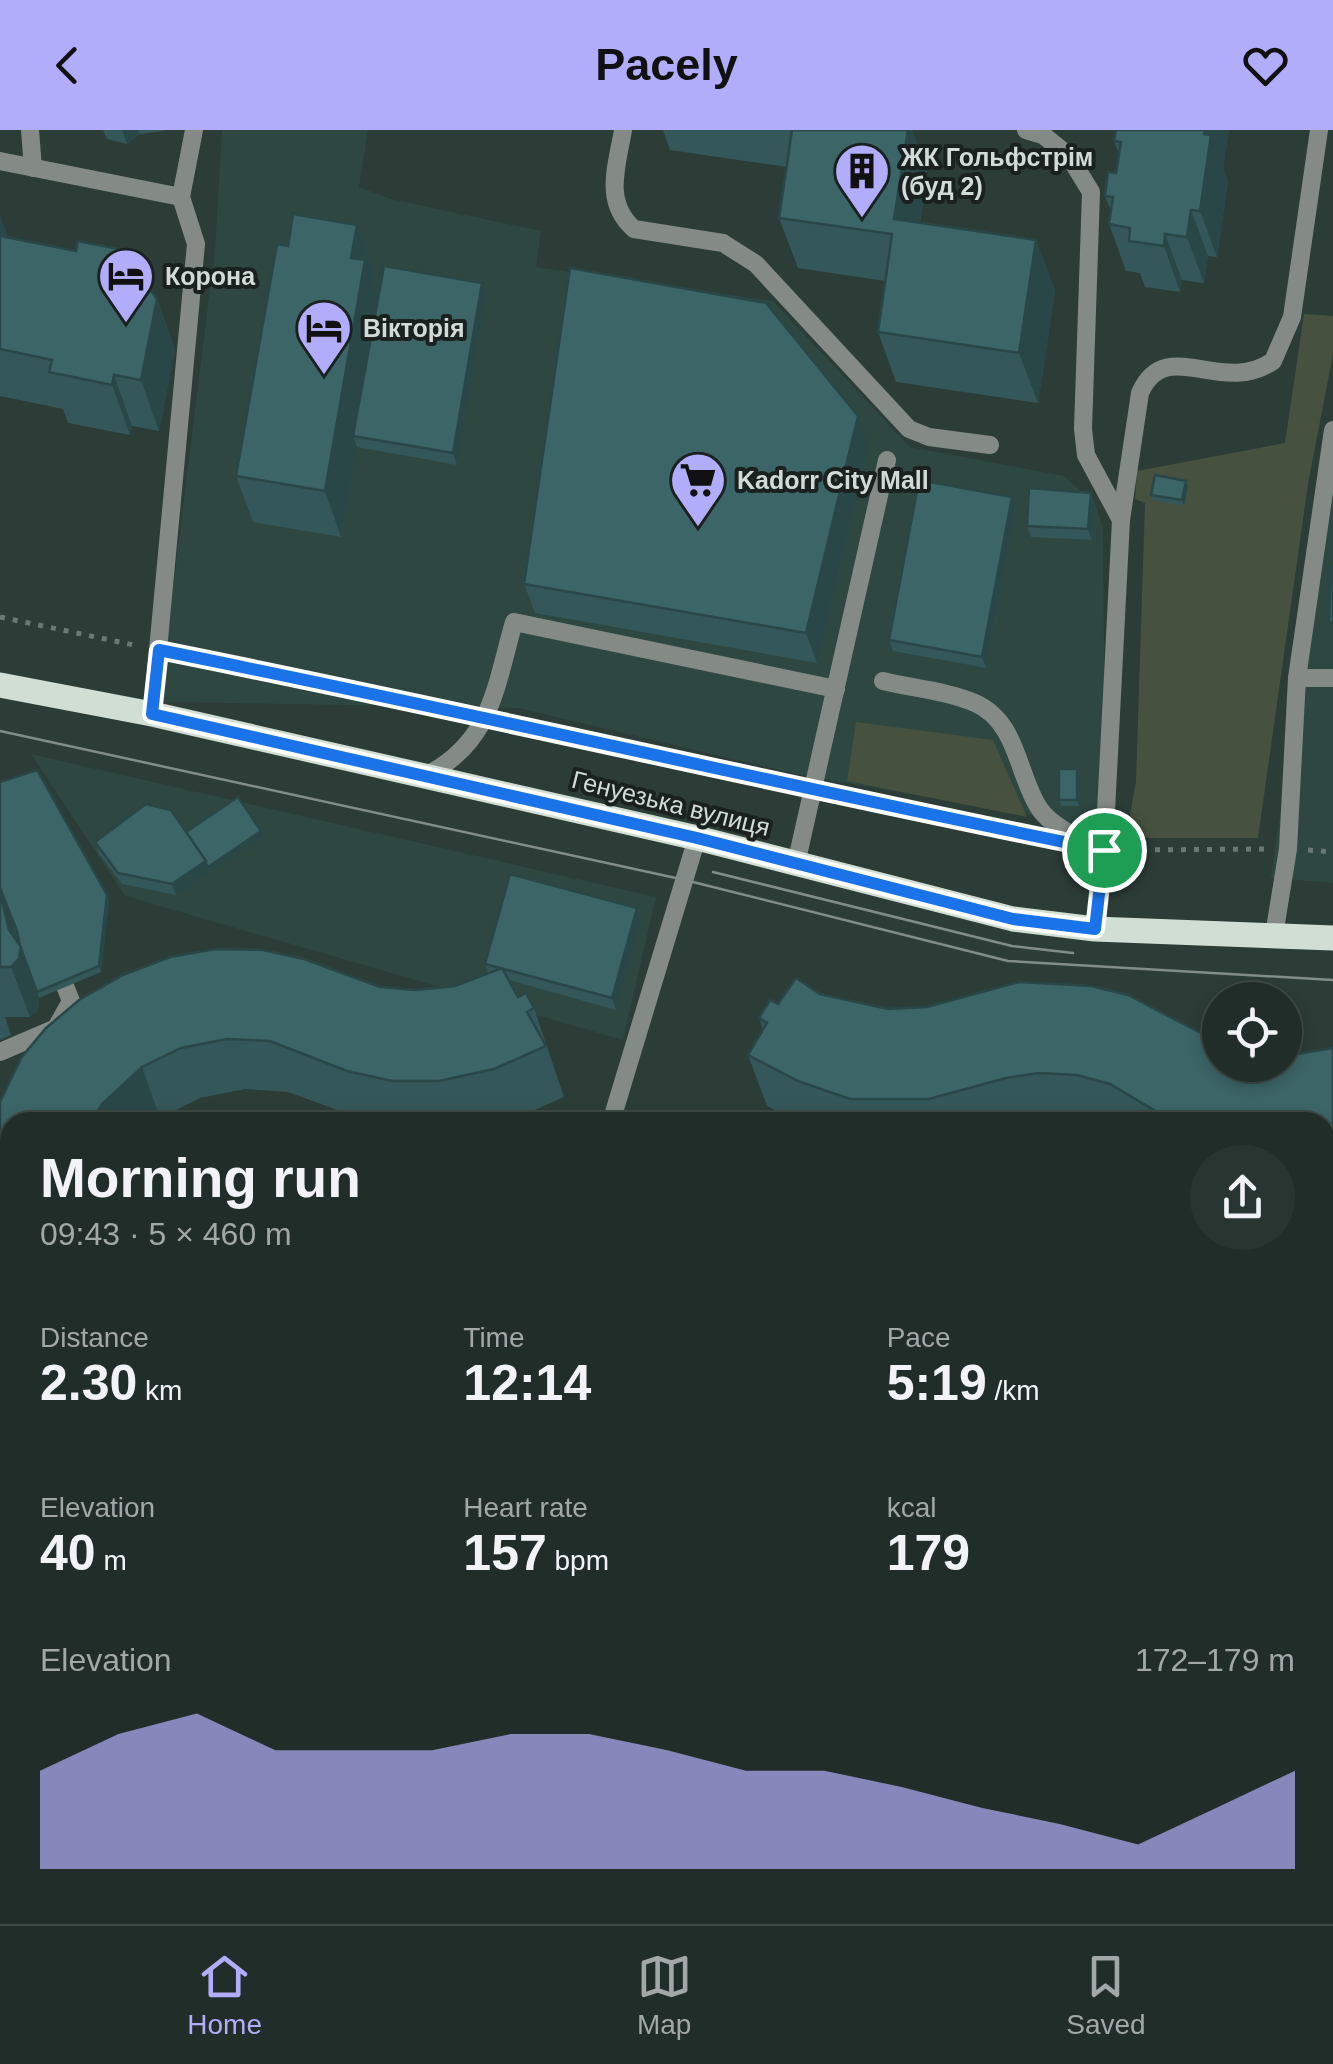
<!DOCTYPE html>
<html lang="en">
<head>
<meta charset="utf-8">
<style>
	:root { --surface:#212d29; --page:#293531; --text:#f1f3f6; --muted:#a2a8a8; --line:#3e4946; --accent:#b2adfa }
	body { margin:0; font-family:Arial,sans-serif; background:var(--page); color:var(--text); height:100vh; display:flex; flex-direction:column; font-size:38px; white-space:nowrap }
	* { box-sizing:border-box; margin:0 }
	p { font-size:32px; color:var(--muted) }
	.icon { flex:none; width:55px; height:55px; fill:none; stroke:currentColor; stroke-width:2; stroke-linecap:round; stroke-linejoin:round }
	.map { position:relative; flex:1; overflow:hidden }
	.details { position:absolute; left:0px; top:982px; width:1335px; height:812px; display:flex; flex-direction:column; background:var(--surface); border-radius:30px 30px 0 0; box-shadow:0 5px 15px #0003,0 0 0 2px var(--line) }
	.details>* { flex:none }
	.tools { position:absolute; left:1202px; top:852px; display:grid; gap:20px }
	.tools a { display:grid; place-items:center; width:100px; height:100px; border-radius:50%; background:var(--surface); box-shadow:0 5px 15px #0003,0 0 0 2px var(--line); font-size:50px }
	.pin { position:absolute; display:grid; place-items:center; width:85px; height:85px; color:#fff; margin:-42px; border:5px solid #fff; border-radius:50%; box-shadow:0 2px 10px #0007 }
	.round { display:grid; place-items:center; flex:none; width:105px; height:105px; border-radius:52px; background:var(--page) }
	.summary { display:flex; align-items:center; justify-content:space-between; height:170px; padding:0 40px }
	h1 { font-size:55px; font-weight:600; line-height:75px }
	.metrics { display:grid; grid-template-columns:repeat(3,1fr); gap:15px; height:170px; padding:10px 40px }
	.metrics div { display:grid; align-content:center }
	.metrics b { font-size:50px; font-weight:600 }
	.metrics small { font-size:28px; font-weight:400 }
	.metrics p { font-size:28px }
	.chart { height:280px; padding:20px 40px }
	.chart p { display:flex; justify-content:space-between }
	.chart svg { width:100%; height:180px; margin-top:10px; fill:var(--accent); opacity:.7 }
	header { display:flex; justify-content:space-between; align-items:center; height:130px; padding:0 40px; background:var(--accent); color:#111; font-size:45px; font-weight:600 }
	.tabs { display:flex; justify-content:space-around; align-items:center; height:140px; border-top:2px solid var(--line); background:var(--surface); font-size:28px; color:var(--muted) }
	.tabs a { display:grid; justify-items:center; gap:5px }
	.tabs .on { color:var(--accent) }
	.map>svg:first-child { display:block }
	.built { fill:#2e4741 }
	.green { fill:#46513f }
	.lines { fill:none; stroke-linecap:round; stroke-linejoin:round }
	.path { stroke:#6b7874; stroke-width:5; stroke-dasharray:5 8; stroke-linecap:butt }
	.minor { stroke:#848b86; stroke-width:18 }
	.major { stroke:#d1ded4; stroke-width:25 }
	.tram { stroke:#808d89; stroke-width:2.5 }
	.wall { fill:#345759 }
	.shaded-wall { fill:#2a4748 }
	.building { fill:#3c6567; stroke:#2a4748; stroke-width:2.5 }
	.route-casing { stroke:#fff; stroke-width:20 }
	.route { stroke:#1a73e8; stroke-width:12 }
	.labels { text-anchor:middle; stroke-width:8; stroke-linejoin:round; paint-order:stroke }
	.poi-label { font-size:25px; font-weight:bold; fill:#d1dbd8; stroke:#1a211f; text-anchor:start }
	.street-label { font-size:25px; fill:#d1dbd8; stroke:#1a211f }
</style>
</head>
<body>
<header><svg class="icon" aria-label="back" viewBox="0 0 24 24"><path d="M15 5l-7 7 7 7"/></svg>Pacely<svg class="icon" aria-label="heart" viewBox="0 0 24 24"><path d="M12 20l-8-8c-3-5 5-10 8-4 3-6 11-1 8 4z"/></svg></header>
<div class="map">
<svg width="1333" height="1794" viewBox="0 0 1333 1794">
	<rect width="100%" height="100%" fill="#2c3c37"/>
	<g class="built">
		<polygon points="222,0 368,0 359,57 391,69 541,101 536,137 773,171 910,317 1064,346 1095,374 1103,397 1105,637 1099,697 796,644 518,578 159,572 215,118"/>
		<polygon points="1333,313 1333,753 1271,748"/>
		<polygon points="31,624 656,767 623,910 125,766"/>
	</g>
	<g class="green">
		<polygon points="1304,184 1333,186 1333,224 1308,354 1258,708 1126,708 1136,651 1145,373 1135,369 1137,341 1285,313"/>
		<polygon points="856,592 993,610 1027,687 847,651"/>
	</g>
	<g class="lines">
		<g class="path">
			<polyline points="0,487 134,515"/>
			<polyline points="179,524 463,581"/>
			<polyline points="508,590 789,656"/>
			<polyline points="834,666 1029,705"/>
			<polyline points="1129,720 1268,719"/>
			<polyline points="1308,720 1333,722"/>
		</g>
		<g class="minor">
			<polyline points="30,0 33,38"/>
			<path d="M623,0C617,36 603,72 634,99L723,113L756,134L909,299L929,307L990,315"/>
			<polyline points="1026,0 1043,5 1069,26 1091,62 1083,299 1086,325 1121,390"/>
			<polyline points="0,31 181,67"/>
			<polyline points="1297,548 1333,548"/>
			<path d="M883,551C912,558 947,561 975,573C1018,592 1017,644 1039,678C1053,699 1083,709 1104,720"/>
			<polyline points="152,584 196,114 181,67 194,0"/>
			<path d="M425,646C492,612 495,558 514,492L836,559"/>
			<polyline points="796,734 887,330"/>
			<path d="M1095,799L1104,720L1121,390L1140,263C1166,204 1221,267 1273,231L1292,187L1319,0"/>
			<polyline points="1274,805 1288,719 1297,548 1333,300"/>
			<polyline points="0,922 56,898 71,871 57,836"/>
			<polyline points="611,992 697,708"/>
			<polyline points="1325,1187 1333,1190"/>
			<polyline points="1325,1367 1333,1369"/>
			<polyline points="1325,1457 1333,1459"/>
			<polyline points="1325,1634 1333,1636"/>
			<polyline points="0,1638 10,1605"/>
			<polyline points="1325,1756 1333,1758"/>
			<polyline points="366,1794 369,1785"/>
			<polyline points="558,1794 571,1785"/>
			<polyline points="1079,1794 1082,1785"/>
		</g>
		<polyline class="major" points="0,555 152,584 697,708 1013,789 1095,799 1333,808"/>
		<g class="tram">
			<polyline points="0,601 685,750 1008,831 1333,850"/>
			<polyline points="713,742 1012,816 1073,823"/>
		</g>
	</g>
	<g class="wall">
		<polygon points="103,0 164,0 164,1 140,4 127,14 107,9"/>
		<polygon points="663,0 912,0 927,42 920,93 1036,110 1055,161 1038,273 896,252 878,202 885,151 798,138 779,88 787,37 670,20"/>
		<polygon points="1116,0 1229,0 1223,38 1228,51 1217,127 1208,126 1204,153 1182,150 1180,162 1145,157 1140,143 1126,141 1109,94 1111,81 1105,66 1116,43 1119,24 1114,11"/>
		<polygon points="0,86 8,108 144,150 157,169 175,220 159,301 132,296 130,305 68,293 63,279 0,266"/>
		<polygon points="357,95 374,141 372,151 378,167 482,153 486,165 457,335 357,317 341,407 253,392 236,346 288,116"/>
		<polygon points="869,316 817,533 535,483 524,454"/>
		<polygon points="1186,351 1188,356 1184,376 1153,370 1151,365"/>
		<polygon points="1091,363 1095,374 1092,410 1031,407 1027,396"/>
		<polygon points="1012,367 1016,378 986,538 893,521 889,510"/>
		<polygon points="1077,639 1079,644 1079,676 1061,676 1059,670"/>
		<polygon points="0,652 107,765 109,771 101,842 39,868 38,880 30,887 5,887 11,905 0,910"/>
		<polygon points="261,701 263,706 176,765 122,754 99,724 95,712 186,702"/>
		<polygon points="641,789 616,880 509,850 518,867 534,878 564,967 512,990 499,992 370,992 288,962 245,959 200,968 160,988 155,992 10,992 10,1105 0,1104 0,972 380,857 416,860 455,856 488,843 485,834"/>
		<polygon points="820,864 888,879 1213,910 1285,935 1333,918 1333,1068 1325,1068 1325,992 797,992 767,976 748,925 763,899 759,888 778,874"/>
		<polygon points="1325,1197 1333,1200 1333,1323 1325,1320"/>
		<polygon points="1325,1470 1333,1472 1333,1595 1325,1592"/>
		<polygon points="1086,1785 1325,1785 1333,1794 1089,1794"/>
	</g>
	<g class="shaded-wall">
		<polygon points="122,0 138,0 140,4 127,14"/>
		<polygon points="908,0 912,0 927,42 913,140 894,89"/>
		<polygon points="1205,0 1229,0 1223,38 1228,51 1217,127 1200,81"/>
		<polygon points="1191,80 1208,126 1204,153 1187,107"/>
		<polygon points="0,86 16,129 0,126"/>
		<polygon points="357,95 374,141 372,151 382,176 353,306 357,317 341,407 325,361 351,128"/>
		<polygon points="1165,104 1182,150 1180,162 1164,116"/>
		<polygon points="1036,110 1055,161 1038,273 1019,223"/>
		<polygon points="134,122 152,172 132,132"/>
		<polygon points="482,153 486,165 457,335 453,323"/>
		<polygon points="157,169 175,220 159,301 141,250"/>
		<polygon points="114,245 132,296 130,305 112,255"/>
		<polygon points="858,286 869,316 817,533 806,503"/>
		<polygon points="1186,351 1188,356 1184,376 1182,370"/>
		<polygon points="1091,363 1095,374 1092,410 1088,399"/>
		<polygon points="1012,367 1016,378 986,538 982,527"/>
		<polygon points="1077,639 1079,644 1079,676 1077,670"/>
		<polygon points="261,701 263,706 210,742 208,737"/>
		<polygon points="206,731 210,742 176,765 172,754"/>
		<polygon points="0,758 15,800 20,821 21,817 39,868 38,880 30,887 11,837 9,800"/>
		<polygon points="107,765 109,771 101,842 99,836"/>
		<polygon points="637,778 641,789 616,880 612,868"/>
		<polygon points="142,937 160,988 155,992 90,992 102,974"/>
		<polygon points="10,1252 10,1333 0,1347 0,1271"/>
	</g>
	<g class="building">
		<polygon points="792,0 908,0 894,89 1036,110 1019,223 878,202 892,104 779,88"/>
		<polygon points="1116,0 1205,0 1204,4 1211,5 1200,81 1191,80 1187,107 1165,104 1164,116 1129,111 1130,98 1109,94 1113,67 1105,66 1108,42 1116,43 1121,12 1114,11"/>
		<polygon points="293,84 357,95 351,128 365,130 325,361 236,346 277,114 288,116"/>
		<polygon points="0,106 76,121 78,111 134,122 132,132 157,169 141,250 114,245 112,255 49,242 52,230 0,219"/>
		<polygon points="384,136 482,153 453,323 353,306"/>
		<polygon points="570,138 766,173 858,286 806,503 524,454"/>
		<polygon points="1155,345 1186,351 1182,370 1151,365"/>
		<polygon points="919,350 1012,367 982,527 889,510"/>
		<polygon points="1029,358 1091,363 1088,399 1027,396"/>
		<polygon points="1331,437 1333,437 1333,492 1329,492"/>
		<rect x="1059" y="639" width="18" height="31"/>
		<polygon points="37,640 107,765 99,836 37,862 20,816 17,801 0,758 0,652"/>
		<polygon points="238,667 261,701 208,737 186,702"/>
		<polygon points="146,674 171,680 206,731 172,754 118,743 95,712"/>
		<polygon points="510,744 637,778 612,868 485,834"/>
		<polygon points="0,762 9,800 21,817 19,829 11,837 0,837"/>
		<polygon points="216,819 263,820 304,829 380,857 416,860 455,856 502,838 518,867 526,863 534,878 527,882 546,916 494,939 439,951 392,951 347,941 270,911 227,909 181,918 142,937 102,974 90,992 10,992 10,1058 0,1056 0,972 21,928 46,898 79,870 123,845 170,827"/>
		<polygon points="796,848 820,864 888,879 927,877 1019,852 1091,856 1128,865 1220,913 1220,935 1285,935 1285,926 1333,918 1333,1014 1325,1015 1325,992 1179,992 1169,989 1110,954 1077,945 1039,943 1006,948 929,969 850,969 798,951 748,925 767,893 759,888 770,870 778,874"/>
		<polygon points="1325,1197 1333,1200 1333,1278 1325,1275"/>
		<polygon points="0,1202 10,1206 10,1252 0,1271"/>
		<polygon points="1325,1470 1333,1472 1333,1550 1325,1547"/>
		<polygon points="1325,1764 1333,1766 1333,1794 1163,1794 1133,1785 1325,1785"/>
	</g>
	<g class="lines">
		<g class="route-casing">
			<path id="route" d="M159,520C475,583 789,657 1104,720L1095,799L1013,789L697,708L152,584Z"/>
		</g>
		<use href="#route" class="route"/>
	</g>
	<defs>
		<g id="building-pin" transform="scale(2.875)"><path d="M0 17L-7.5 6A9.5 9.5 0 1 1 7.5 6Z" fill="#b2adfa" stroke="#1a211f"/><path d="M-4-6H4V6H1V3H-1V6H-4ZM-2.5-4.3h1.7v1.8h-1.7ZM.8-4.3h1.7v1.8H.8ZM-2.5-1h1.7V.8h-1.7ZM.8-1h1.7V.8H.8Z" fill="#111"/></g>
		<g id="hotel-pin" transform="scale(2.875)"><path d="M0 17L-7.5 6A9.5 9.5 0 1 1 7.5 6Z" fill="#b2adfa" stroke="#1a211f"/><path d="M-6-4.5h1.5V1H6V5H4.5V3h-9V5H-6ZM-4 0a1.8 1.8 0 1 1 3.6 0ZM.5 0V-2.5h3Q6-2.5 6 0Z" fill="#111"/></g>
		<g id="supermarket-pin" transform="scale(2.875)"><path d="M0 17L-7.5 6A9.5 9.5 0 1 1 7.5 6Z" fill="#b2adfa" stroke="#1a211f"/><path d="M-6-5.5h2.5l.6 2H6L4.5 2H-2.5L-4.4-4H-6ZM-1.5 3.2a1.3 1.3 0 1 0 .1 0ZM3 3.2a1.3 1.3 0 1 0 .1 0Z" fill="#111"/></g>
	</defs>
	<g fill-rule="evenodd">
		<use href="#building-pin" x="862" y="41"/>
		<use href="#hotel-pin" x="126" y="146"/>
		<use href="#hotel-pin" x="324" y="198"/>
		<use href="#supermarket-pin" x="698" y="350"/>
	</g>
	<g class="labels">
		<g class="poi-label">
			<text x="901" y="36">ЖК Гольфстрім<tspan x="901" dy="29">(буд 2)</tspan></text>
			<text x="165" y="155">Корона</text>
			<text x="363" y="207">Вікторія</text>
			<text x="737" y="359">Kadorr City Mall</text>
		</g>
		<g class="street-label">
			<text transform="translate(671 673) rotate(14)" y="9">Генуезька вулиця</text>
		</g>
	</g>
</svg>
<div class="tools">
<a><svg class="icon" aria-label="locate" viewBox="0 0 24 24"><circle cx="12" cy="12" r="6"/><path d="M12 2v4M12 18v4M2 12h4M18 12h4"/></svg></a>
</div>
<div class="pin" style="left:1104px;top:720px;background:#1e9e55"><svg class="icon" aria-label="arrive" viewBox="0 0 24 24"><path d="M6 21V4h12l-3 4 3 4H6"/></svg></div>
<section class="details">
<div class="summary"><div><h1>Morning run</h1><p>09:43 · 5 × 460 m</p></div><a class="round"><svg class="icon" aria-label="share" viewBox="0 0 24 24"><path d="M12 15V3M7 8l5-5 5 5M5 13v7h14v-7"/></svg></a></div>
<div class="metrics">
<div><p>Distance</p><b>2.30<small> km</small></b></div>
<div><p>Time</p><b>12:14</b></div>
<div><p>Pace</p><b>5:19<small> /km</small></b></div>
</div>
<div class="metrics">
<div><p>Elevation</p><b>40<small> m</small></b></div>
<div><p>Heart rate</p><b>157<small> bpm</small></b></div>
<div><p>kcal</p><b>179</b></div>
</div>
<div class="chart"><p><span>Elevation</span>172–179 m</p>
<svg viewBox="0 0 160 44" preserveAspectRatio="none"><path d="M0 44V20L10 11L20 6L30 15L40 15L50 15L60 11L70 11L80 15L90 20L100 20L110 24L120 29L130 33L140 38L150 29L160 20V44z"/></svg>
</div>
</section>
</div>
<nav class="tabs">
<a class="on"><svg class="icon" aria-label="home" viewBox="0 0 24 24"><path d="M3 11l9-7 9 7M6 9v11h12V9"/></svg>Home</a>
<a><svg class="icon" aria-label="map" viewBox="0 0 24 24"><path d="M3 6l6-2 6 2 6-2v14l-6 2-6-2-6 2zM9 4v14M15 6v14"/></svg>Map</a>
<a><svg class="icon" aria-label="saved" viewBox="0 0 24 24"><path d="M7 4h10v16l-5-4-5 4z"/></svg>Saved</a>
</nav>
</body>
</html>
